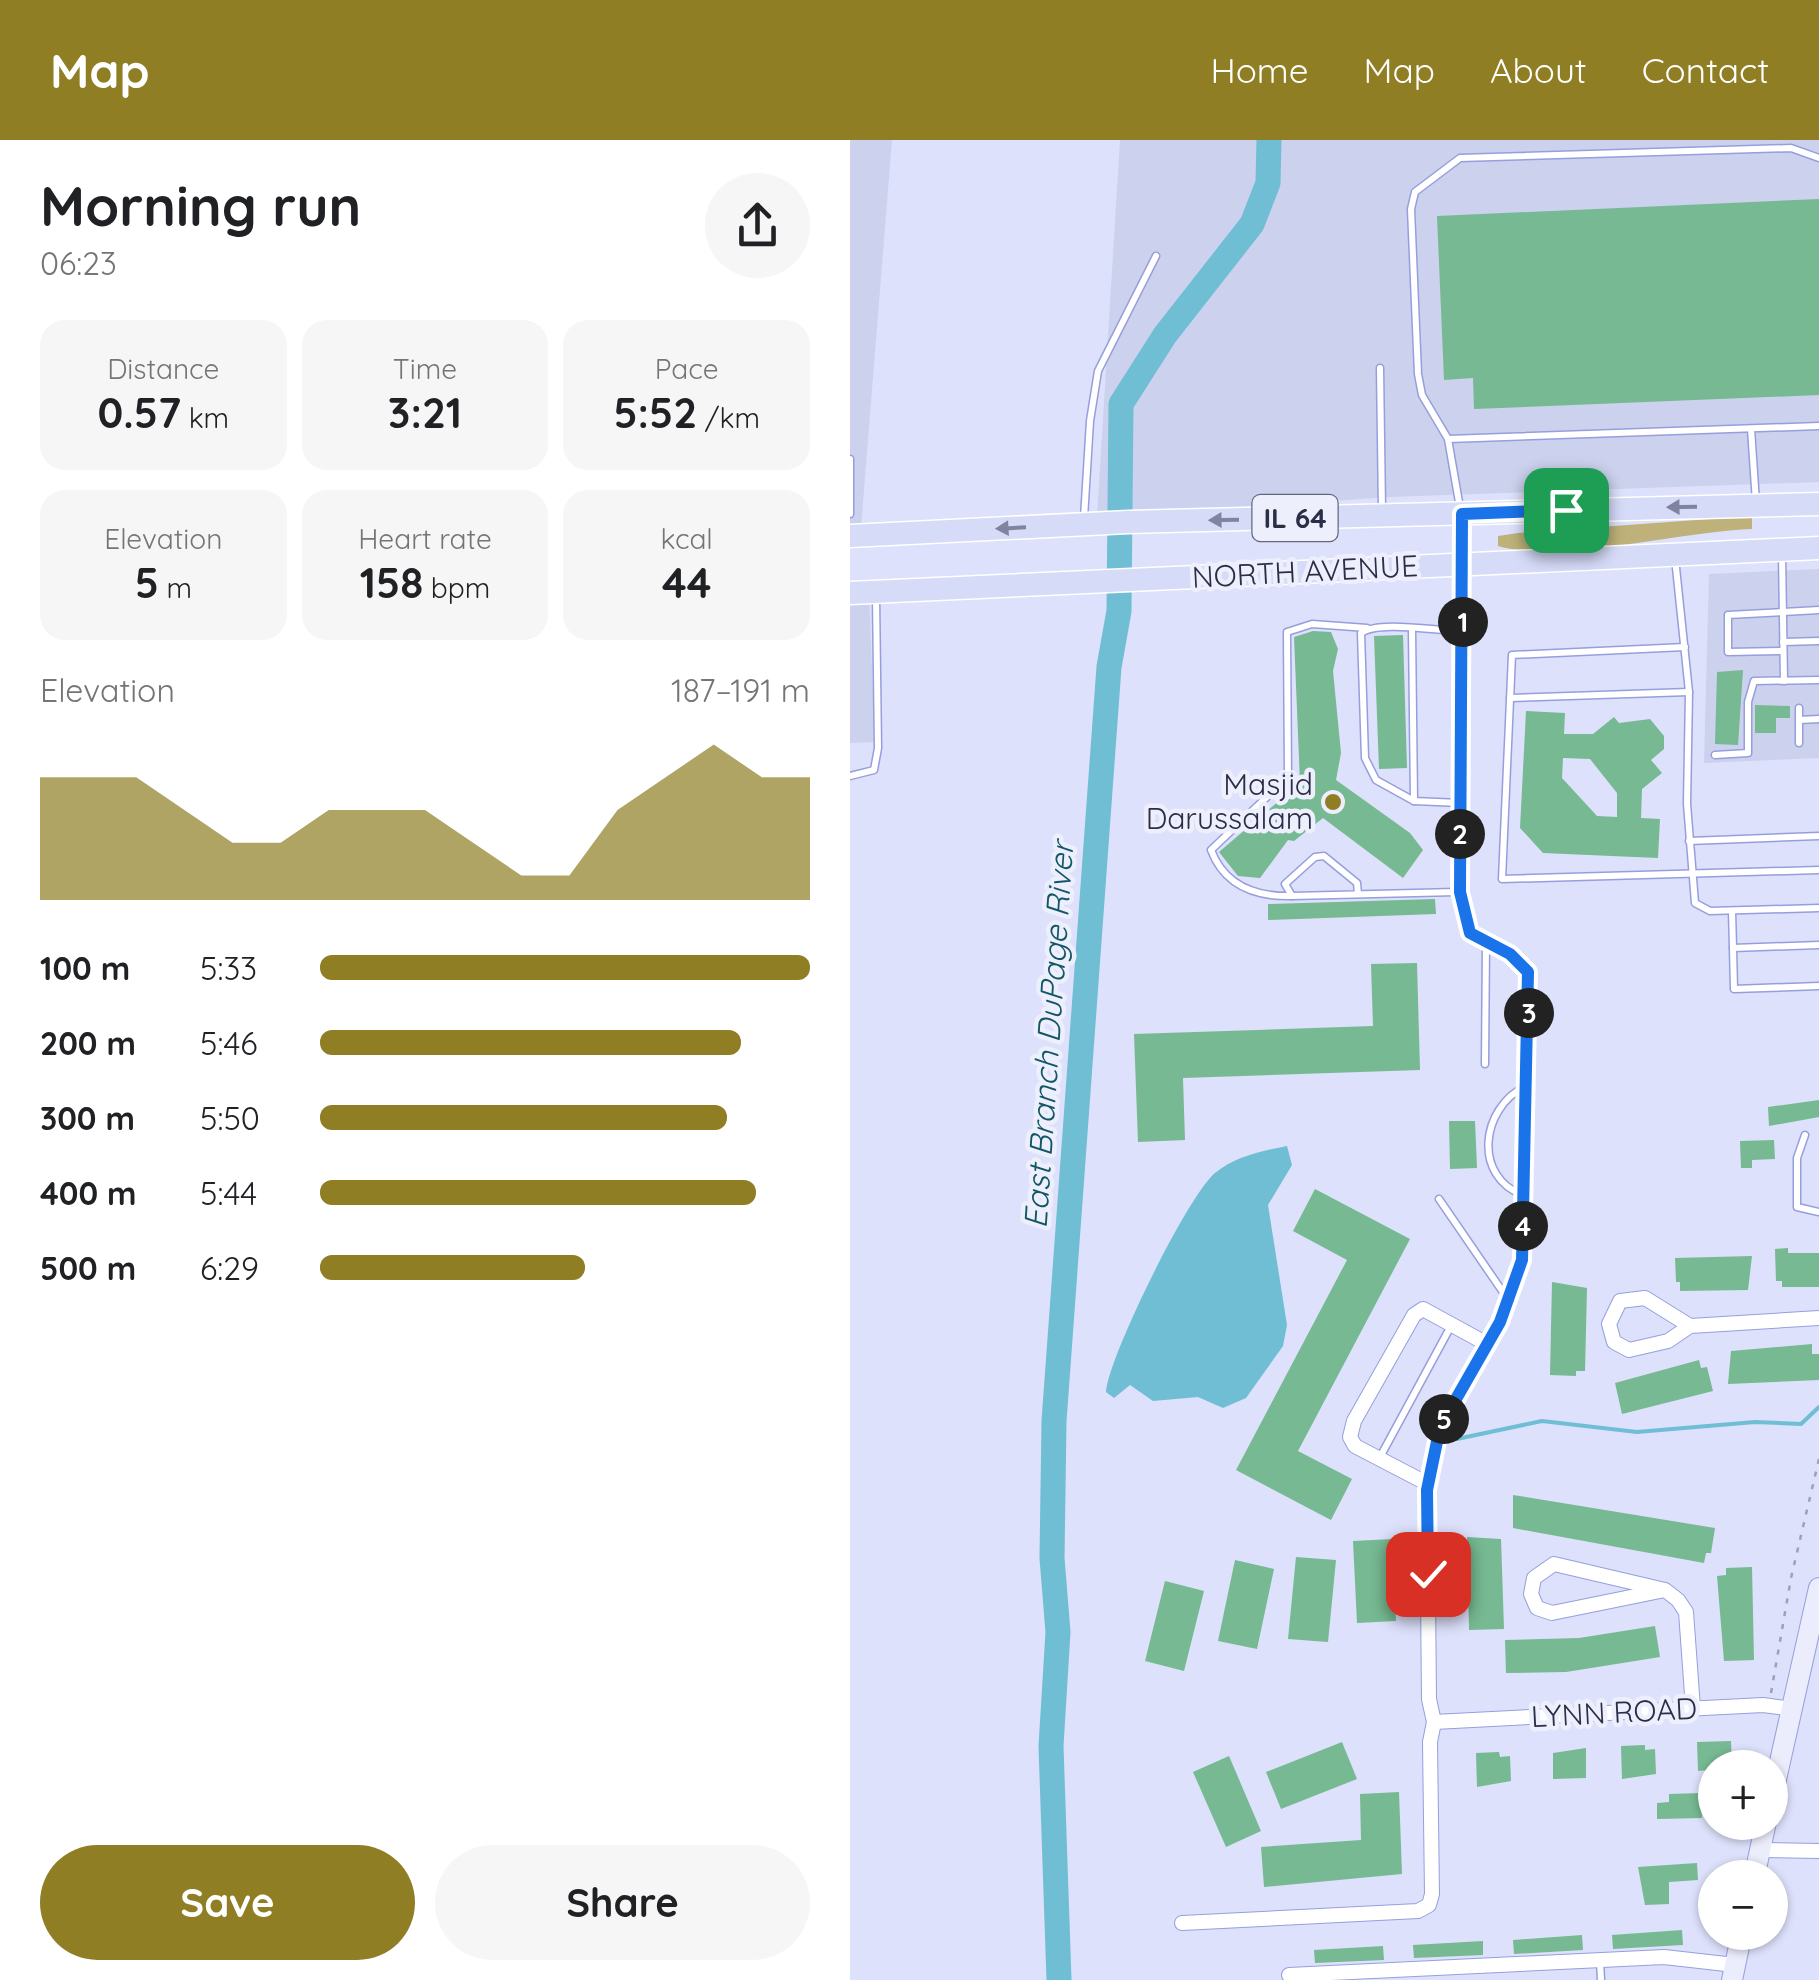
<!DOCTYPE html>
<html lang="en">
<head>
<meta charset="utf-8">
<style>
	:root { --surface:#fff; --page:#f6f6f6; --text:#202124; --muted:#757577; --accent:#907e25 }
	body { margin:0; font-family:Quicksand,sans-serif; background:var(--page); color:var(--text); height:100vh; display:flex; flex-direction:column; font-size:38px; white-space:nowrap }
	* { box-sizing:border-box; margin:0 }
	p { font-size:32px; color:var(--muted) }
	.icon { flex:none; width:55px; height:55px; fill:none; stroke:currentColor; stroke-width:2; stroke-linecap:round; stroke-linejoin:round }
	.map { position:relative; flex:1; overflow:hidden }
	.sheet { display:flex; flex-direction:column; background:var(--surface); width:850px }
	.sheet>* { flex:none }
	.tools { position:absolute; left:848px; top:1610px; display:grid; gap:20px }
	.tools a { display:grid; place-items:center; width:90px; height:90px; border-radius:50%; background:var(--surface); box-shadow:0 2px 8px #0004; font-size:50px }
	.pin { position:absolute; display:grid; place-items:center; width:85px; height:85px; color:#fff; margin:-42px; border-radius:20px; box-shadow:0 5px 15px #0006 }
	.km { position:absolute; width:50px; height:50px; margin:-25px; border-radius:50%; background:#222; color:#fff; font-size:28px; line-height:50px; text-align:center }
	.round { display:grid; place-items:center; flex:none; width:105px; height:105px; border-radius:52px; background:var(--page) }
	.summary { display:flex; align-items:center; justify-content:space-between; height:170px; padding:0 40px }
	h1 { font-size:55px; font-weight:700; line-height:75px }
	.metrics { display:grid; grid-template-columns:repeat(3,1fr); gap:15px; height:170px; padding:10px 40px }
	.metrics div { display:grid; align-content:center; border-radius:25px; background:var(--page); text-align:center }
	.metrics b { font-size:42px; font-weight:700 }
	.metrics small { font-size:28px; font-weight:400 }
	.metrics p { font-size:28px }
	.chart { height:280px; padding:20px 40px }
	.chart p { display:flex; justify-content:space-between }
	.chart svg { width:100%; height:180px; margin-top:10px; fill:var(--accent); opacity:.7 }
	.cta { display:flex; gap:20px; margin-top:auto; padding:20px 40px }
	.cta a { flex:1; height:115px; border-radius:60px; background:var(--accent); color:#fff; font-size:40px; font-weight:700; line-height:115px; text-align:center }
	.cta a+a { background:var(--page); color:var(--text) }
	ul { padding:0 40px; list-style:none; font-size:32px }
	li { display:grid; grid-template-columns:160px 120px 1fr; align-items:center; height:75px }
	li i { height:25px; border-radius:12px; background:var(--accent) }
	header { display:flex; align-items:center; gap:60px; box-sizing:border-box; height:140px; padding:0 50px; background:var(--accent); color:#fff }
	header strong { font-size:48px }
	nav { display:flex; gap:55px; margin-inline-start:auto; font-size:35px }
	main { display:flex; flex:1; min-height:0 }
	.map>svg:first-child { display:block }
	.built { fill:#ccd1ed }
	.green { fill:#beb27a }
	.water { fill:#6fbed4 }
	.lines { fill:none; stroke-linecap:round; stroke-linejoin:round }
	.stream { stroke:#6fbed4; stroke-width:4 }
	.river { stroke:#6fbed4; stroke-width:25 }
	.building { fill:#76b992; fill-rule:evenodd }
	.lane-casing { stroke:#969fdc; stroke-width:9 }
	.street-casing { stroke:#969fdc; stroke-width:16 }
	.secondary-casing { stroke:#969fdc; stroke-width:22 }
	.primary-casing { stroke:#fff; stroke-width:25 }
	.path { stroke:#9ca0b9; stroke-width:2.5; stroke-dasharray:5 8; stroke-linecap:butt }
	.lane { stroke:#fff; stroke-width:6 }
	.street { stroke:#fff; stroke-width:14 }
	.secondary { stroke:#ebedfc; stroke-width:20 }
	.primary { stroke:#d6dbf8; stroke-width:22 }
	.oneway { fill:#8084a0 }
	.route-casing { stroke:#fff; stroke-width:20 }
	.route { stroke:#1a73e8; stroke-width:12 }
	.poi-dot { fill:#907e25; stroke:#edeffc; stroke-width:4 }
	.labels { text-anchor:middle; stroke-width:9; stroke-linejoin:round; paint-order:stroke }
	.shield { fill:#edeffc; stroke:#65687d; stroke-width:2.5 }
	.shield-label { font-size:28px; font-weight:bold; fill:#2b2e47 }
	.street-label { font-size:30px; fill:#2b2e47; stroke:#edeffc }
	.poi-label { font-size:30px; fill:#2b2e47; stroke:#edeffc; text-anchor:end }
	.water-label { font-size:32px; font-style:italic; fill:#135666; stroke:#edeffc }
</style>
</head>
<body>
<header>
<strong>Map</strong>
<nav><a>Home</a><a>Map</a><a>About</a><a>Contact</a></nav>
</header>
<main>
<section class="sheet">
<div class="summary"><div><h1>Morning run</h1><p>06:23</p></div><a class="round"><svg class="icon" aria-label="share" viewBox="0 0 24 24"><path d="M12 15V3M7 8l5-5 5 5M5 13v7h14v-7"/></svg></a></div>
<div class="metrics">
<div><p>Distance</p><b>0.57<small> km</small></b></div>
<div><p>Time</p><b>3:21</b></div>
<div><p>Pace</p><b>5:52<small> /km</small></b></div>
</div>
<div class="metrics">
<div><p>Elevation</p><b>5<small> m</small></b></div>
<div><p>Heart rate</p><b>158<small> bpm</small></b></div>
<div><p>kcal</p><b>44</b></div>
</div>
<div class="chart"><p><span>Elevation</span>187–191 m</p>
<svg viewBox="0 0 160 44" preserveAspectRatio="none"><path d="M0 44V14L10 14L20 14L30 22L40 30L50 30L60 22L70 22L80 22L90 30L100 38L110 38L120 22L130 14L140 6L150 14L160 14V44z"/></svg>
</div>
<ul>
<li><b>100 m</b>5:33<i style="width:100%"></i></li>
<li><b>200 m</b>5:46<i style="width:86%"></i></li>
<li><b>300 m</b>5:50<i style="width:83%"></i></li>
<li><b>400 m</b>5:44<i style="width:89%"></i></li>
<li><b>500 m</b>6:29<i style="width:54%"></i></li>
</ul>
<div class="cta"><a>Save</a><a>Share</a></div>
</section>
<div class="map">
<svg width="969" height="1840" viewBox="0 0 969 1840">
	<rect width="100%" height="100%" fill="#dde1fb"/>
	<g class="built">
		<polygon points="0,0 42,0 11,387 0,388"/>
		<polygon points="270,0 969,0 969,342 540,357 247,377"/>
		<polygon points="969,429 969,618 854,623 859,434"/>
		<polygon points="19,456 25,602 0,603 0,457"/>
	</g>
	<path class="green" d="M902,376V389C832,391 711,424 648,406V396L668,393Z"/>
	<path class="water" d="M437,1006L442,1025L418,1065L437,1185L433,1206L396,1258L373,1268L348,1257L303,1261L280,1245L264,1258L256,1252C258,1218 338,1055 365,1033C386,1016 412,1011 437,1006Z"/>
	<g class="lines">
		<polyline class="stream" points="607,1299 692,1281 787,1292 905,1282 951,1284 969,1267"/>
		<polyline class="river" points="209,1840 201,1606 208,1492 202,1418 204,1281 259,527 269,471 271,264 315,195 402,84 418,43 419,0"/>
	</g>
	<g class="building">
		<polygon points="969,59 969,255 624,269 623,238 594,240 587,76"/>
		<polygon points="463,491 481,492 488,509 483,531 491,613 486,640 560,693 573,710 553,738 473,678 444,701 438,700 410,738 388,736 369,712 450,643 444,497"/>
		<polygon points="553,495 557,628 529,629 524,496"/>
		<polygon points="893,530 888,605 865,604 867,532"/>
		<polygon points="905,565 940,566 940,578 926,578 926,593 905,593"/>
		<path d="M676,571L715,573L714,594H743L764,577L769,583L800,579L814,596V609L801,620L812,633L792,649L791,678L810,679L808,718L693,713L670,688ZM713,618L740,619L767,653V677L747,676L712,638Z"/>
		<polygon points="585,759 586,774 418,780 418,764"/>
		<polygon points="567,823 570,930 333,938 335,1000 288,1002 284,894 523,886 521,824"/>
		<polygon points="969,960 969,977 919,986 918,967"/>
		<polygon points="599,981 625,981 627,1028 600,1029"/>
		<polygon points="924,1000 925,1019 902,1020 902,1028 891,1028 890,1001"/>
		<polygon points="465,1049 560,1099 448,1311 502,1339 481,1380 386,1330 497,1120 443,1091"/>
		<polygon points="938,1108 938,1113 969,1113 969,1147 932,1147 932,1141 926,1141 925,1109"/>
		<polygon points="902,1116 898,1150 830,1151 830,1142 826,1142 825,1118"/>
		<polygon points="702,1142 737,1148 735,1231 726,1231 726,1236 700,1235"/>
		<polygon points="962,1204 962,1214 969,1214 969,1240 878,1244 881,1211"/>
		<polygon points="849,1220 851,1228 857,1227 863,1251 772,1274 765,1243"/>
		<polygon points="663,1355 865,1388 861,1413 856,1413 854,1423 663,1388"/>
		<polygon points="617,1397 651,1399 654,1489 619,1490"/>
		<polygon points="543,1399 546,1481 507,1483 503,1401"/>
		<polygon points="446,1417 486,1420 478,1502 438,1499"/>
		<polygon points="385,1420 424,1429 407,1509 368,1501"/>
		<polygon points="902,1427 904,1520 874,1521 867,1436 876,1435 876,1428"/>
		<polygon points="315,1441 354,1451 334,1531 295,1521"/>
		<polygon points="805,1486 810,1517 716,1532 656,1533 655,1500 729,1498"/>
		<polygon points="881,1601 882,1628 848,1631 847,1602"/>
		<polygon points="492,1602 507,1639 431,1669 416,1632"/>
		<polygon points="795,1605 795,1610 805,1609 806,1634 772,1639 771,1606"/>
		<polygon points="736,1608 736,1638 703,1639 703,1613"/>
		<polygon points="649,1612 650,1617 660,1616 661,1641 627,1647 626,1613"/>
		<polygon points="379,1616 411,1691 376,1707 343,1632"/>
		<polygon points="549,1652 552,1734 414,1747 411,1707 511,1700 510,1654"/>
		<polygon points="851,1653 852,1678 807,1679 807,1663 819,1662 819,1654"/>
		<polygon points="847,1723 848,1740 819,1742 819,1764 795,1765 788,1727"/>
		<polygon points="832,1790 833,1805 763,1809 762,1795"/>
		<polygon points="732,1795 733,1810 664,1814 663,1800"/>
		<polygon points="633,1801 633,1815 564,1818 563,1805"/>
		<polygon points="533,1806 534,1820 465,1823 464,1810"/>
	</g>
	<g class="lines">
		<g class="lane-casing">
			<g id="lane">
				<polyline points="530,228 532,370"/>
				<polyline points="901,289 906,362"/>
				<polyline points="598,299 969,286"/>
				<polyline points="0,319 0,374"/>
				<polyline points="610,368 598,299 572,255 568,234 561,69 565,52 610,18 941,8 969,18"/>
				<polyline points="234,378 240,281 248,231 306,116"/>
				<polyline points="932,415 934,541"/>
				<polyline points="825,418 839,552 837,664 845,763 860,771 969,768"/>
				<polyline points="562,490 564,661"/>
				<polyline points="933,502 969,501"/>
				<polyline points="835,507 662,515 652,739 969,730"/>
				<polyline points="933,511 878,512 878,475 969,470"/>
				<polyline points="660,558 839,552"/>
				<polyline points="949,568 949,603"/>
				<polyline points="949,580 969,579"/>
				<polyline points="865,615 898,613 898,562 904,541 969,540"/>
				<polyline points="0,636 24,630 28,608 26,457"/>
				<path d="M610,663L564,661L526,640L515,618L511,493C529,480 587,491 612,491"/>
				<polyline points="839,701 969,696"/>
				<polyline points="508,754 507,743 474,716 465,717 435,744 442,756 606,752"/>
				<path d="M442,756C407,757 375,747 361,710L438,637L437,492L462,484L517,488"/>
				<polyline points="882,771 883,808 969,805"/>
				<polyline points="883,808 884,849 969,846"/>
				<polyline points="635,924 636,803"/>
				<polyline points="955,995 947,1018 947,1067 969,1072"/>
				<path d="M673,1055C623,1037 630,968 676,946"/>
				<polyline points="589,1059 657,1158"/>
				<polyline points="529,1319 601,1186"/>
				<polyline points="750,1821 751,1840"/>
			</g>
		</g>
		<g class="street-casing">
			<g id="street">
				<polyline points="840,1186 795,1158 770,1161 759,1184 764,1202 779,1210 818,1201 840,1186 969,1178"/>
				<polyline points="578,1344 505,1306 500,1297 504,1281 564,1175 573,1169 637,1204"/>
				<polyline points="815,1450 702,1473 687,1468 681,1454 684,1438 704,1424 815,1450 828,1460 836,1472 843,1568"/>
				<polyline points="584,1582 913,1565 943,1569"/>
				<polyline points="910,1710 969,1711"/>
				<polyline points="332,1783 568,1771 579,1765 582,1754 580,1602 584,1582 579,1559 577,1350 589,1287 650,1182 672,1120 679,862 678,832 660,814 620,793 609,752 611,374"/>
				<polyline points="439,1835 814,1817 885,1825"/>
			</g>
		</g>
		<g class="secondary-casing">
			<g id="secondary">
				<polyline points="920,1666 969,1448"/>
				<polyline points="904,1738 916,1682"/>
				<polyline points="882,1840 892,1792"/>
			</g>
		</g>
		<g class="primary-casing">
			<g id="primary">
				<polyline points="0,396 278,382 969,364"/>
				<polyline points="0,453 969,408"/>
			</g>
		</g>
		<polyline class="path" points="921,1553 941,1438 969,1319"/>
		<use href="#lane" class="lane"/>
		<use href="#street" class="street"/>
		<use href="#secondary" class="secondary"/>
		<use href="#primary" class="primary"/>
	</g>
	<defs><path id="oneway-solid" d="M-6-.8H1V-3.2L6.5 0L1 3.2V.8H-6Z" transform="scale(2.5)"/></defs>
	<g class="oneway">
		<use href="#oneway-solid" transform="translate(832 367) rotate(179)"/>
		<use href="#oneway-solid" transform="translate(374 380) rotate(179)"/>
		<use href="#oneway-solid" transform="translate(161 388) rotate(177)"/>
	</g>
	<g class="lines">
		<g class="route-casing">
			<polyline id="route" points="578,1434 577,1350 590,1287 650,1182 672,1120 678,832 660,814 620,793 610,752 612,374 716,370"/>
		</g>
		<use href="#route" class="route"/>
	</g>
	<circle class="poi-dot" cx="483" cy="662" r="10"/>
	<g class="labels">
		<rect class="shield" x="402.5" y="355" width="85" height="46" rx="8"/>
		<g class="shield-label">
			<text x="445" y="388">IL 64</text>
		</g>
		<g class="street-label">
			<text transform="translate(455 432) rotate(-3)" y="10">NORTH AVENUE</text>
			<text transform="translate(764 1573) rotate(-3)" y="10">LYNN ROAD</text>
		</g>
		<g class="poi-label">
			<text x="463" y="655">Masjid<tspan x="463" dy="34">Darussalam</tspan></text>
		</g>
		<g class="water-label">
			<text transform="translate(199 895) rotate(-86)" y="11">East Branch DuPage River</text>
		</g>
	</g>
</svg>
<div class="tools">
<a>+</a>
<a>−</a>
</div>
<div class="pin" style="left:716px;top:370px;background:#1e9e55"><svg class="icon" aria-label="arrive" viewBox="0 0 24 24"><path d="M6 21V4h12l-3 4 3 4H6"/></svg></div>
<div class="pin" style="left:578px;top:1434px;background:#d93025"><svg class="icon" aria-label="check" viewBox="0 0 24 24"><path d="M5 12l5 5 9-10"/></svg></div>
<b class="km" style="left:613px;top:482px">1</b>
<b class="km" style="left:610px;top:694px">2</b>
<b class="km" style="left:679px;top:873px">3</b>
<b class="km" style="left:673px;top:1086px">4</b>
<b class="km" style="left:594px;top:1279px">5</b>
</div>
</main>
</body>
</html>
